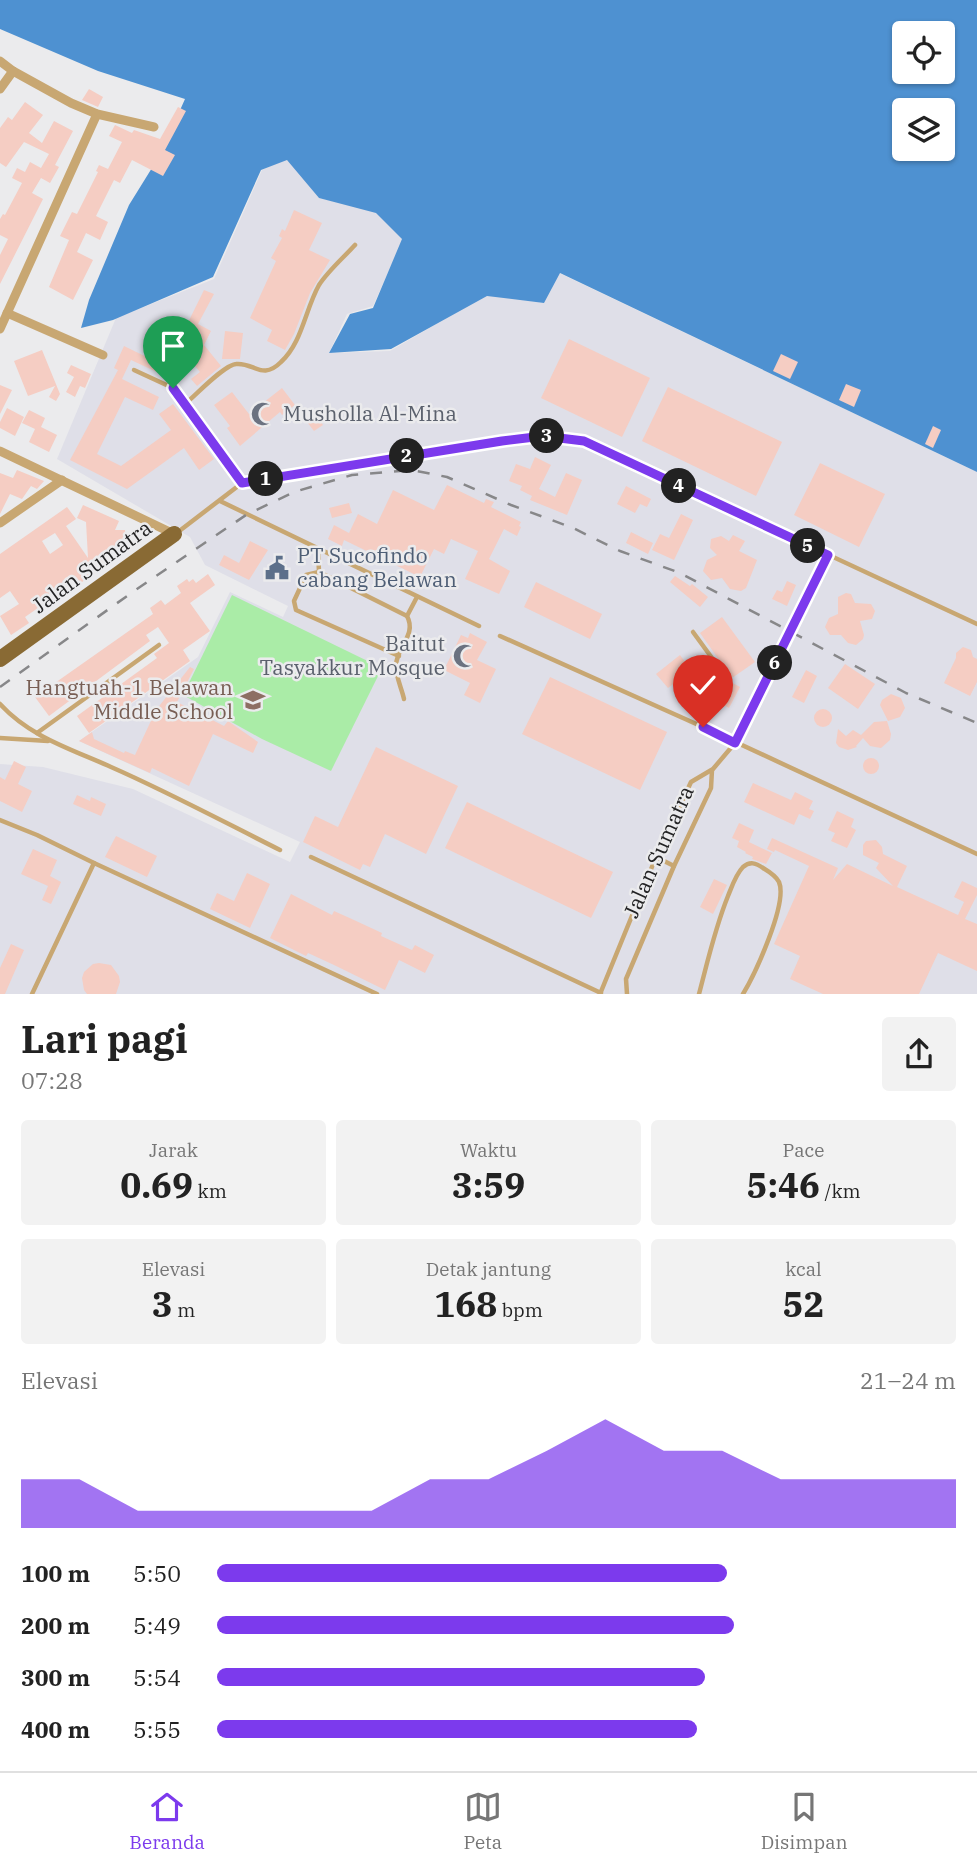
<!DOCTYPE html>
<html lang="id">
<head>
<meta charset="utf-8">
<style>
	:root { --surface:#fff; --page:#f2f2f2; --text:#222; --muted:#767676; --line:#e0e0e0; --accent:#7c3aed }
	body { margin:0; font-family:"IBM Plex Serif",serif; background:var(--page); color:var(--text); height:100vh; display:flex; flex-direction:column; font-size:26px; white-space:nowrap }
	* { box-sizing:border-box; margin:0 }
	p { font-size:23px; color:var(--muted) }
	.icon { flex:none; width:38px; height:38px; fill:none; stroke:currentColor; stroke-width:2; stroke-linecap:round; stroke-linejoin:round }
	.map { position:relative; height:994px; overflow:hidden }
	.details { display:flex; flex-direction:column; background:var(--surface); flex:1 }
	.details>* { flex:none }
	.fabs { position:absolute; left:892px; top:21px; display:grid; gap:14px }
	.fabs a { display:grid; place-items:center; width:63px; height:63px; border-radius:7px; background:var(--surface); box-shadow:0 2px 5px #0004; font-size:35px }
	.pin { position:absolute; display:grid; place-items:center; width:60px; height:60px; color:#fff; margin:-72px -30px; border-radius:50% 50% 50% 0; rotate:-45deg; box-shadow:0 0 7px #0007 }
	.pin .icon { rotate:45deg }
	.km { position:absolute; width:35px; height:35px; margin:-18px; border-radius:50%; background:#222; color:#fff; font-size:19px; line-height:35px; text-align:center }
	.round { display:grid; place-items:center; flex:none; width:74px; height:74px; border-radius:7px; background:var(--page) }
	.summary { display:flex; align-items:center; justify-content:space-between; height:119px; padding:0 21px }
	h1 { font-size:38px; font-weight:700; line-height:52px }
	.metrics { display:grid; grid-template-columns:repeat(3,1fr); gap:10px; height:119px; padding:7px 21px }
	.metrics div { display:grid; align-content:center; border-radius:7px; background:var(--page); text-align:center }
	.metrics b { font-size:35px; font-weight:700 }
	.metrics small { font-size:19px; font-weight:400 }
	.metrics p { font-size:19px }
	.chart { height:196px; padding:14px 21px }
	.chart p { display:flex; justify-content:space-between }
	.chart svg { width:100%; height:126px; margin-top:7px; fill:var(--accent); opacity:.7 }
	ul { padding:0 21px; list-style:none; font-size:23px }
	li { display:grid; grid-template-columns:112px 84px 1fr; align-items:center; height:52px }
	li i { height:18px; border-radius:9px; background:var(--accent) }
	.tab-bar { display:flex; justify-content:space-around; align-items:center; height:98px; border-top:2px solid var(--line); background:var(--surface); font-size:19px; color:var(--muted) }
	.tab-bar a { display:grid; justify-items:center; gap:4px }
	.tab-bar .current { color:var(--accent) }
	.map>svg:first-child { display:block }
	.built { fill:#dfdfe8 }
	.green { fill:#aaeca7 }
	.water { fill:#4e91d1; fill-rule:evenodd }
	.building { fill:#f5cdc3; fill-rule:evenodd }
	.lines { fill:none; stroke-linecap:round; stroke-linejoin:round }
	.service { stroke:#c8a772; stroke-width:4.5 }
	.minor { stroke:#c8a772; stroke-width:9 }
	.trunk { stroke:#896a34; stroke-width:16 }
	.rail { stroke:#878789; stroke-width:2.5; stroke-dasharray:12 12; stroke-linecap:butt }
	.route-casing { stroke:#fff; stroke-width:14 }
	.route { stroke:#7c3aed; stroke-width:9 }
	.labels { text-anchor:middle; stroke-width:5; stroke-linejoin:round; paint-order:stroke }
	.worship-label { font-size:21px; fill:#5b616d; stroke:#ebebed; text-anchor:start }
	.service-label { font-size:21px; fill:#4e5e75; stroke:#ebebed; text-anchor:start }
	.street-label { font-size:21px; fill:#232324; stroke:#ebebed }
	.education-label { font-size:21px; fill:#785e54; stroke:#ebebed; text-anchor:end }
</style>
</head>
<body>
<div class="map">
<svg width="977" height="994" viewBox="0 0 977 994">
	<rect width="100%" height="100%" fill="#ebebed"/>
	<polygon class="built" points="287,158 319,198 375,211 404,237 373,306 347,314 329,353 390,351 486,295 544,303 557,272 977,472 977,994 0,994 0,764 43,767 133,789 290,862 300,842 79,741 198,657 230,592 283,617 288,606 205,565 190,537 57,459 116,318 214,279 262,170"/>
	<polygon class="green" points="232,595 382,668 331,771 262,739 183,695"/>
	<path class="water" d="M0,0H977V472L560,273L544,303L487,296L391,349L329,353L350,314L373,308L402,239L376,213L319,198L287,160L261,170L213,277L113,320L81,328L89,300L129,205L160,155L185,99L98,71L0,29ZM905,33H943V72H905ZM905,110H943V149H905Z"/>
	<g class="building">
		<polygon points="89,89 103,97 98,107 82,100"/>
		<polygon points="25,102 43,115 29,133 42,143 54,121 73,131 55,165 59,167 50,183 41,178 32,193 43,199 0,284 0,255 8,239 0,235 0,219 3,214 5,215 22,183 12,178 17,168 25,172 30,162 41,168 49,154 24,142 6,167 0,163 0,128 8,117 12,120"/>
		<polygon points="178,107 186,111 165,150 175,155 163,176 132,160 120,183 114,180 96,216 108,222 100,240 86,233 77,252 93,260 73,300 49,287 69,240 60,236 72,212 77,214 98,172 96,171 99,165 108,169 122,142 109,136 115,125 132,133 134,130 160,139"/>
		<polygon points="294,210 322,223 309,250 330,260 310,293 294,334 285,350 267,341 272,330 250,318 276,261 271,258 282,238 279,236 282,229 285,231"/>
		<polygon points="204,290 214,294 198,324 211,331 204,345 221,366 197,386 191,379 200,372 189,359 174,351"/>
		<polygon points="225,331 243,333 240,359 222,359"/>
		<polygon points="569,339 650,378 622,437 541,398"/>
		<polygon points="124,346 165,366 161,374 131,360 122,379 159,397 153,410 125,397 97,454 121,466 171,430 159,414 173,404 214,459 199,470 184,448 127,489 70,460 118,370 114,368"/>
		<polygon points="42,350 60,394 56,401 49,397 55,386 28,396 14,361"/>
		<polygon points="781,354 798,362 790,379 773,371"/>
		<polygon points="71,365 91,374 85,388 80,386 75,397 66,392 74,377 67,373"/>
		<polygon points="846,384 861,390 854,407 839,400"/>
		<polygon points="0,385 12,390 0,414"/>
		<polygon points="668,387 782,442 756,496 642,441"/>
		<polygon points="282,388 295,405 282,415 280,412 240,446 227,428 230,426 214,405 232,392 249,414"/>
		<polygon points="7,408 24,417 15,436 0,428 0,422"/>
		<polygon points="29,410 45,418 41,427 57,435 49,452 29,442 35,429 22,423"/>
		<polygon points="312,410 323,425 314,431 303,417"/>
		<polygon points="933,426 941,430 933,448 925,444"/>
		<polygon points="535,457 551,465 539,489 555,497 566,473 582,480 567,515 530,500 532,496 520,490 522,486 509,481 516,464 530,469"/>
		<polygon points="820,463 885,494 859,547 794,515"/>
		<polygon points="17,470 44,481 37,489 31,486 22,499 10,494 0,514 0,473 13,478"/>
		<polygon points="447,485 484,503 486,499 494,502 491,507 521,522 519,526 521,527 517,536 504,529 489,559 510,571 499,594 465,579 478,551 451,539 444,554 434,549 420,577 344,540 342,546 328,539 334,525 349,533 358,514 377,524 393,490 434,510"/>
		<polygon points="626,486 651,499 647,507 640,504 635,513 617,504"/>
		<polygon points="349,503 352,513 332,518 329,508"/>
		<path d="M83,505L119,521L115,530H125L126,546L115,547L121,556L70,590L68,587L25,617L29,623L11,635L0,616L19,604L10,591L0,598V554L67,507L76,519L66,526L88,558L86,522L77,518ZM55,533L63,545L50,554L42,541Z"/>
		<polygon points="681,514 693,520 674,560 652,550 660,534 669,538"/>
		<polygon points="631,532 653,543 648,554 626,543"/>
		<polygon points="733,535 745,541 739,551 757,560 746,588 741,591 730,589 722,578 711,580 703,571 707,560 717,555 710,548 711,539 721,536 729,541"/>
		<polygon points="250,541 268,550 249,580 219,565 224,555 239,563"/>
		<polygon points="208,574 215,585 190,603 210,631 183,650 190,661 89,733 77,716 157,658 154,654 169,643 158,627 146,635 150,641 49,716 35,697 153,614 150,608 161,600 165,605 181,593 177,586 187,579 189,582 193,579 196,583"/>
		<polygon points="675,576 690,586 692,584 708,597 700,607 670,582"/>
		<polygon points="787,581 796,585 787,606 772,599 777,590 782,592"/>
		<polygon points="536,582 602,614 590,639 524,607"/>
		<polygon points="846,593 851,594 855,603 871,604 875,611 872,619 860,621 864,635 863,639 856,645 848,643 841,635 830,635 825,627 829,618 838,614 838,597"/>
		<polygon points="722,617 755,662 732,678 700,633"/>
		<polygon points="470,633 487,642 477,660 496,669 480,703 464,695 470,683 444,670 461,635 468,638"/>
		<polygon points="963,647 971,650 973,657 977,659 977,682 970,696 944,683 956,658 956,653"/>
		<polygon points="680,655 691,670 668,688 656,674"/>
		<polygon points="845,664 875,684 858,709 828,688"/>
		<polygon points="190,667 194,669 177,702 224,726 228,721 258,742 253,753 213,734 189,786 152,768 150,773 79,741 92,732 94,739 124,753 125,751 135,755 156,710"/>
		<polygon points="806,670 817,676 804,703 792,697"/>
		<polygon points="550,677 667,732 640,790 522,734"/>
		<polygon points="729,681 740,687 729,708 718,702"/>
		<polygon points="891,694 901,698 905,708 900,717 888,721 880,705 882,700"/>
		<circle cx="823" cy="718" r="9"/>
		<polygon points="887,721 891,734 890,740 881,748 870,746 863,738 856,746 857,747 848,750 839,747 836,743 838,729 846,736 853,730 861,735 874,722"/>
		<polygon points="376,747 458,786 426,854 385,834 370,867 363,864 360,870 303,842 315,816 338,827"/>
		<circle cx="871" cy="766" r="8"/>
		<polygon points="14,761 26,767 18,784 32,791 22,812 0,801 0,777 5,780"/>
		<polygon points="753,783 791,800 795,792 813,801 809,809 814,811 810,819 799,814 794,825 744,802"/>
		<polygon points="77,795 90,801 91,797 106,804 101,816 73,804"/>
		<polygon points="467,802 613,872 591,918 445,848"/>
		<polygon points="837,811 854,819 851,827 856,830 847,848 831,841 835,833 828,830"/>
		<polygon points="739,823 754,830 749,842 772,853 766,864 752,859 753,857 745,853 746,852 737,847 739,841 732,838"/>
		<polygon points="116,836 157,856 147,877 105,857"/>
		<polygon points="772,838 838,868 833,880 847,864 893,886 876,868 879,863 863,855 863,845 866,841 876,840 882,847 883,854 907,866 897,887 958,915 964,902 954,897 962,881 977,888 977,895 965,919 977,924 977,971 938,953 919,994 823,994 790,979 800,956 774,944 809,866 775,850 774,852 767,849"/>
		<polygon points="33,849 57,860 50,876 61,882 51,904 42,900 48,886 21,874"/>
		<polygon points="247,873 270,884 250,928 210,909 217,893 234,901"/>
		<polygon points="714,879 727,885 713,914 700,907"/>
		<polygon points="291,894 332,915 334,911 354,920 382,933 381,936 412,950 415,945 434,955 425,973 399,960 385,990 334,965 308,953 306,956 270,938"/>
		<polygon points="11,944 24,950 5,994 0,994 0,968"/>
		<polygon points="99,963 111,965 119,976 120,982 116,994 87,994 84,990 82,978 84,972 93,964"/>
	</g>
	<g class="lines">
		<g class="service">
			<polyline points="134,370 173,388 242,483"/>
			<path d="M185,404C196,395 224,365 236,364C254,362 262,381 281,362C302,343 305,310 319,285C328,271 343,258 355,245"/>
			<polyline points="220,501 479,626"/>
			<polyline points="178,532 242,483 543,436 584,441 977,624"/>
			<path d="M318,550L319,572L407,616C417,635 397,646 396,665C395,675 402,689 404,699"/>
			<polyline points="319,572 306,575 294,601 296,610 399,656"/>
			<polyline points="407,616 417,597"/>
			<polyline points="693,632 720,669 720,675 703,727"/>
			<polyline points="500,636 703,727 977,854"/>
			<path d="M0,704C30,737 71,749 111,767C168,792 224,822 280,850"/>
			<polyline points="37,733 159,645"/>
			<polyline points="0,738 48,741"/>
			<polyline points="0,820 37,835 94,863 377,994"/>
			<polyline points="311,857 601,993"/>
			<polyline points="656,857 674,866"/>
			<polyline points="32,994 94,863"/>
			<polyline points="600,994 656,857 691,782 713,769 735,743 828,555"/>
			<polyline points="627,994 626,979 674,866 711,788 712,770"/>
			<path d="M699,994C708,960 715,928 728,896C732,886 736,874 743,867C750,861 756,863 763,868C768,871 776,876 779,882C788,903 755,974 743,994"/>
		</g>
		<g class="minor">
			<polyline points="0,61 13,71 71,103 97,114 154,127"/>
			<polyline points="0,89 13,71"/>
			<polyline points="7,313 103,355"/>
			<polyline points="0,329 97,114"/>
			<polyline points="0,451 174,534"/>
			<polyline points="0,523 62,480"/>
		</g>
		<polyline class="trunk" points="0,659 174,534"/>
		<polyline class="rail" points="0,687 134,591 246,515 294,492 352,475 412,470 447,477 511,505 573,528 620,551 680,573 906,693 977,723"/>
	</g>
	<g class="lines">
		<g class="route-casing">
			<polyline id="route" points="173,388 242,483 502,441 543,436 584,441 828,555 735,743 703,727"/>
		</g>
		<use href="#route" class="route"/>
	</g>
	<defs>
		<g id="mosque-bare" transform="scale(1.89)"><path d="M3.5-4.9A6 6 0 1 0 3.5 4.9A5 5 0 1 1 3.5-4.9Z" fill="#6b7280" stroke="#ebebed" stroke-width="2.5" paint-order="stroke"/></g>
		<g id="civic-bare" transform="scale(1.89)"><path d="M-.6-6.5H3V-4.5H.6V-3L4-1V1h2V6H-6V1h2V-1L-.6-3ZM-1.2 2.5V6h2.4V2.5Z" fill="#5c6f8a" stroke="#ebebed" stroke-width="2.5" paint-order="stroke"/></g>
		<g id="school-bare" transform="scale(1.89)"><path d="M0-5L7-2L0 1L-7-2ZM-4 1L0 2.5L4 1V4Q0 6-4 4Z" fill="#8d6e63" stroke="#ebebed" stroke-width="2.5" paint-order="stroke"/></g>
	</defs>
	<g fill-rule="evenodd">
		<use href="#mosque-bare" x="263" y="414"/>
		<use href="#civic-bare" x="277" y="568"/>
		<use href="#mosque-bare" x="465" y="656"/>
		<use href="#school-bare" x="253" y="700"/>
	</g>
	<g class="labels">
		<g class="worship-label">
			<text x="283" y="421">Musholla Al-Mina</text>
			<text x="445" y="651" text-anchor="end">Baitut<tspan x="445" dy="24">Tasyakkur Mosque</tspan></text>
		</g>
		<g class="service-label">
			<text x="297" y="563">PT Sucofindo<tspan x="297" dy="24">cabang Belawan</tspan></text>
		</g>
		<g class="street-label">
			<text transform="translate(92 567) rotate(-36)" y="7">Jalan Sumatra</text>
			<text transform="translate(659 852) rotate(-66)" y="7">Jalan Sumatra</text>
		</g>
		<g class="education-label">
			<text x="233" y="695">Hangtuah-1 Belawan<tspan x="233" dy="24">Middle School</tspan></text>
		</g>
	</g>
</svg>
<div class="fabs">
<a><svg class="icon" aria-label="locate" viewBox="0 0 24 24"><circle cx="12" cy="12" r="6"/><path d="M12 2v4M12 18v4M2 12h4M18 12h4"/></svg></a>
<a><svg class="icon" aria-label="layers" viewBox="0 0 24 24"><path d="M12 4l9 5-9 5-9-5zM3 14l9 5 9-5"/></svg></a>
</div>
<div class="pin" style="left:173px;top:388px;background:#1e9e55"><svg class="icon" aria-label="arrive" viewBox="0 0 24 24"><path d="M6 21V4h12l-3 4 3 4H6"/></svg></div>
<div class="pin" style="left:703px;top:727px;background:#d93025"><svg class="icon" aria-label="check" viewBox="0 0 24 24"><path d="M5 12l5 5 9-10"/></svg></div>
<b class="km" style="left:266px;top:479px">1</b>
<b class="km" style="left:407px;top:456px">2</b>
<b class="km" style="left:547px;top:436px">3</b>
<b class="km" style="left:679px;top:486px">4</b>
<b class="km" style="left:808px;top:546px">5</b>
<b class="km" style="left:775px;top:663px">6</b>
</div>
<section class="details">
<div class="summary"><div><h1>Lari pagi</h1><p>07:28</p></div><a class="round"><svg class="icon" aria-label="share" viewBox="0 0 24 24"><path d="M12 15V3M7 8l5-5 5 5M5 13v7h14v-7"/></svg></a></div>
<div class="metrics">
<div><p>Jarak</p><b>0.69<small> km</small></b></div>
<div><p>Waktu</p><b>3:59</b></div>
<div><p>Pace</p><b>5:46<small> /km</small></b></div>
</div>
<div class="metrics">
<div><p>Elevasi</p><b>3<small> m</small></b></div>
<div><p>Detak jantung</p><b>168<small> bpm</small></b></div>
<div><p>kcal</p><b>52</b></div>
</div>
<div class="chart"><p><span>Elevasi</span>21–24 m</p>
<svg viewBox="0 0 160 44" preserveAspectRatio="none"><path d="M0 44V27L10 27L20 38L30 38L40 38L50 38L60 38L70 27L80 27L90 17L100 6L110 17L120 17L130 27L140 27L150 27L160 27V44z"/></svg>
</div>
<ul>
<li><b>100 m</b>5:50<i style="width:69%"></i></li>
<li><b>200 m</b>5:49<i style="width:70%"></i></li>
<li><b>300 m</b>5:54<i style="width:66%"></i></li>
<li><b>400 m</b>5:55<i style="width:65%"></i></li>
</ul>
</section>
<nav class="tab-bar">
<a class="current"><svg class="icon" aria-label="home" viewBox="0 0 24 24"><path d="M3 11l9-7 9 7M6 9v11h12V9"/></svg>Beranda</a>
<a><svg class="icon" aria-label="map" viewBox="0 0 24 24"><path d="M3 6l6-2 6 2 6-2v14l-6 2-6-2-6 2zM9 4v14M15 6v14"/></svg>Peta</a>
<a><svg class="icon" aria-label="saved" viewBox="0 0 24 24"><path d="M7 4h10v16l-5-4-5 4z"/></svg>Disimpan</a>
</nav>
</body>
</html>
